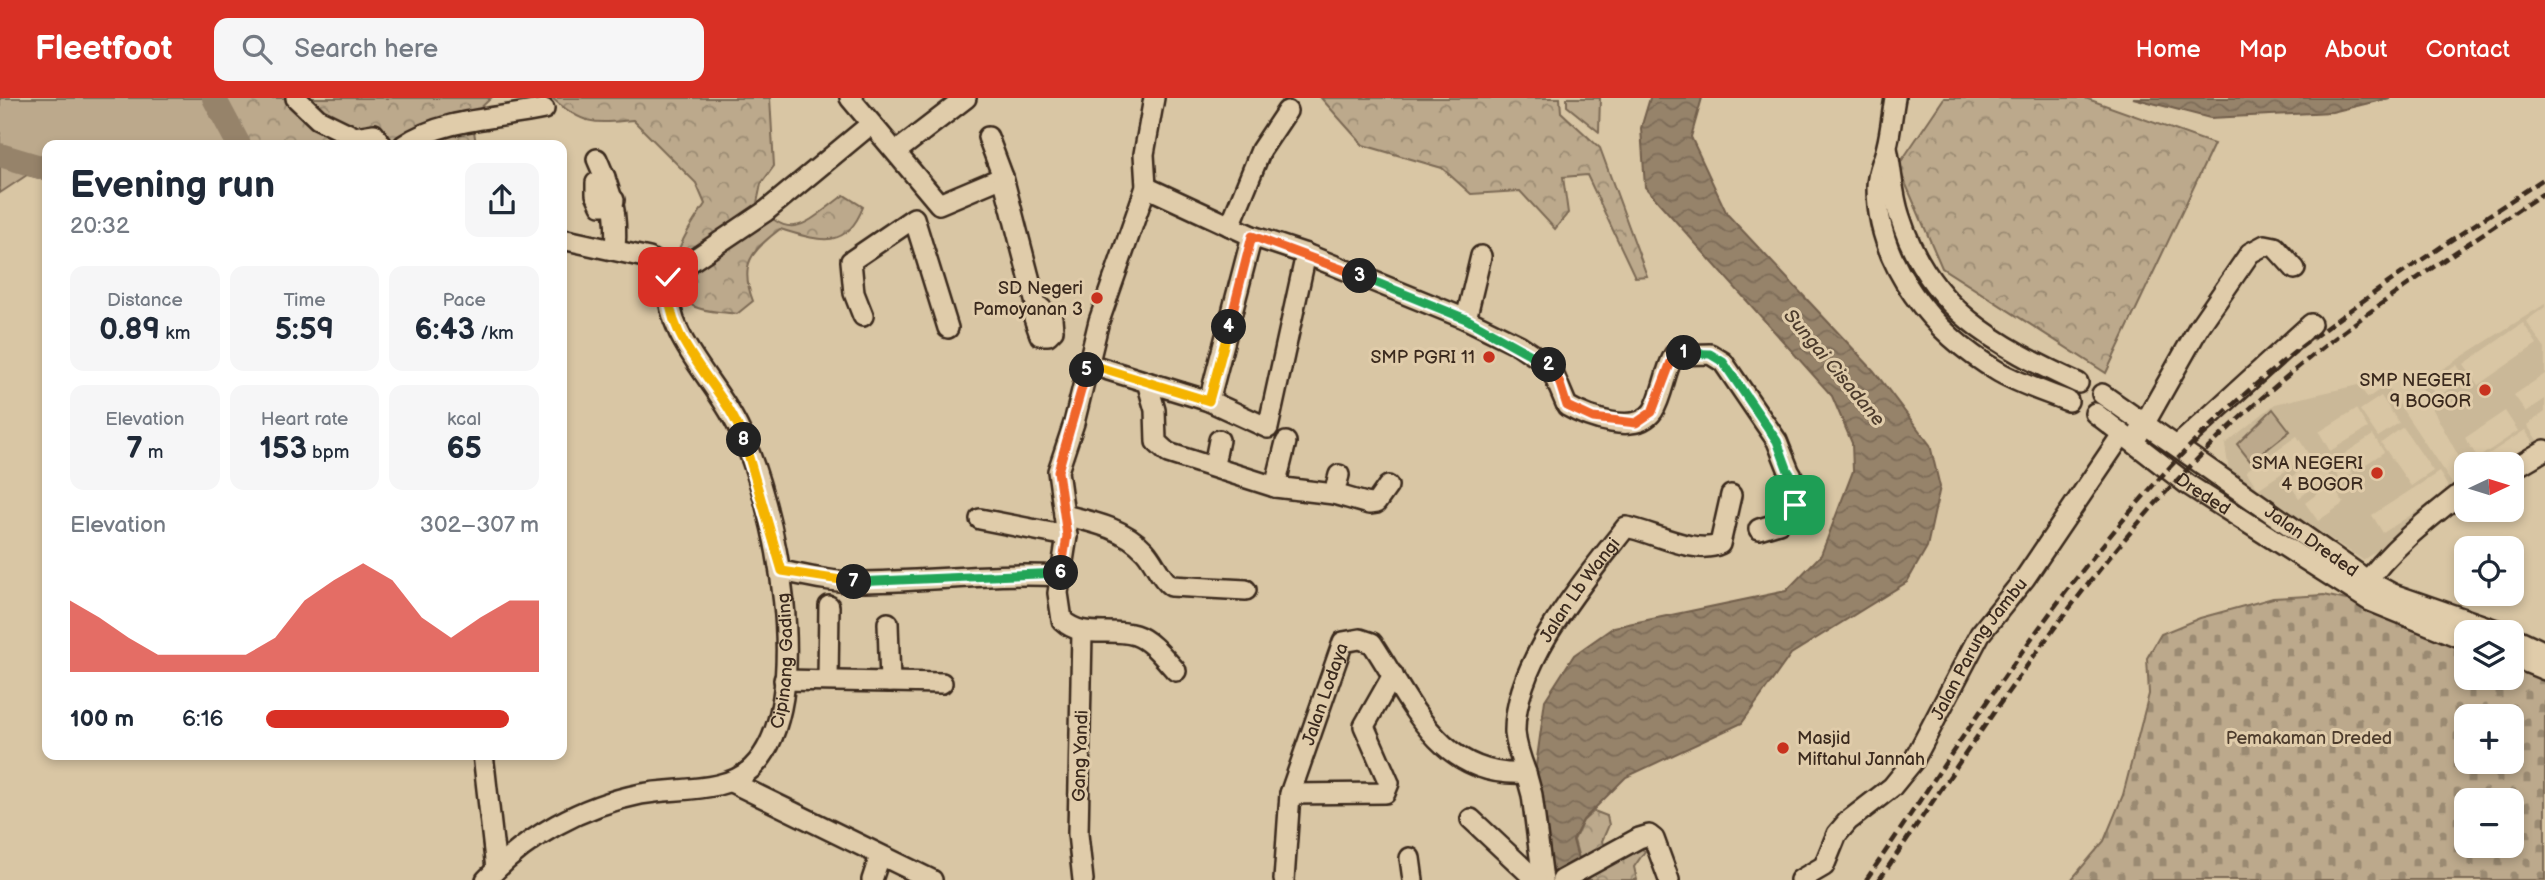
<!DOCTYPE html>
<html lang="en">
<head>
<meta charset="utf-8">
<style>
	:root { --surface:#fff; --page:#f6f6f7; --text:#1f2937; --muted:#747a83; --accent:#d93025 }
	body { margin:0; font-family:"Balsamiq Sans",sans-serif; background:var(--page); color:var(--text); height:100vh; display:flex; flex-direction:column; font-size:26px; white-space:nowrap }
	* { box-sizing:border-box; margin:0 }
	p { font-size:23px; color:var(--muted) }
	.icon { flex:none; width:38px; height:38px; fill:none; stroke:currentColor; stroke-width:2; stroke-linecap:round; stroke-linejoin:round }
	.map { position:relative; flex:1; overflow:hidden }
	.drawer { position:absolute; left:42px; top:42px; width:525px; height:620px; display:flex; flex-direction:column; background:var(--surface); border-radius:14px; box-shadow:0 4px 10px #0003 }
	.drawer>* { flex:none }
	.needle { width:46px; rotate:86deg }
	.buttons { position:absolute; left:2454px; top:354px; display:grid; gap:14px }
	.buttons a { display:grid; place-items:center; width:70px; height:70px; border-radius:14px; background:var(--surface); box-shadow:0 4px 10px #0003; font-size:35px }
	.pin { position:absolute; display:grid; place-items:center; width:60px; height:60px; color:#fff; margin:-30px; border-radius:14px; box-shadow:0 4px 10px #0006 }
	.km { position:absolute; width:35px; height:35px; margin:-18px; border-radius:50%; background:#222; color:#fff; font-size:19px; line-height:35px; text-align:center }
	.round { display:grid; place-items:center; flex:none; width:74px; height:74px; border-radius:14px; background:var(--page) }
	.overview { display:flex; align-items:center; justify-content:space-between; height:119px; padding:0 28px }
	h1 { font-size:38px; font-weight:600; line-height:52px }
	.stats { display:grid; grid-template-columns:repeat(3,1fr); gap:10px; height:119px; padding:7px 28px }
	.stats div { display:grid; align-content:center; border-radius:14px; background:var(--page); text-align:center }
	.stats b { font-size:30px; font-weight:600 }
	.stats small { font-size:19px; font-weight:400 }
	.stats p { font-size:19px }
	.chart { height:196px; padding:14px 28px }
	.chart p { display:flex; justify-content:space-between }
	.chart svg { width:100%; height:126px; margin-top:7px; fill:var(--accent); opacity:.7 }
	ul { padding:0 28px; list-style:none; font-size:23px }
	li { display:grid; grid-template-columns:112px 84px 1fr; align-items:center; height:52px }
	li i { height:18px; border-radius:9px; background:var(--accent) }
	header { display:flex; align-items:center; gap:42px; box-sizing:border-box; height:98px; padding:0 35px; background:var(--accent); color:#fff }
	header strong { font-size:33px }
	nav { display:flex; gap:38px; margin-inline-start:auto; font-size:24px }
	.search { width:490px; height:63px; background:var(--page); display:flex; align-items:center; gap:18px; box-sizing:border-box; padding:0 24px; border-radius:14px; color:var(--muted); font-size:26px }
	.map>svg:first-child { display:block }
	.built { fill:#cab898; fill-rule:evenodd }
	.green { fill:#bca98c; stroke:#7c6a55; stroke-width:2 }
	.forest { fill:url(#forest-crowns); stroke:#7c6a55; stroke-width:2 }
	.cemetery { fill:url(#cemetery-stones); stroke:#7c6a55; stroke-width:2; fill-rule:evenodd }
	.water { fill:url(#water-waves); stroke:#725f4c; stroke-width:2 }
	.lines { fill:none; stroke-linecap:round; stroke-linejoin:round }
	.river { stroke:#96836b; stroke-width:24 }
	.minor-casing { stroke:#3b2a1e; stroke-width:24 }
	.minor { stroke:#e0ccaa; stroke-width:19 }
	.rail { stroke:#3b2a1e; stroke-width:4.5; stroke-dasharray:10 5; stroke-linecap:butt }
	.split-1-casing { stroke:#fff; stroke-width:14 }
	.split-2-casing { stroke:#fff; stroke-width:14 }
	.split-3-casing { stroke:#fff; stroke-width:14 }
	.split-4-casing { stroke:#fff; stroke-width:14 }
	.split-5-casing { stroke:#fff; stroke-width:14 }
	.split-6-casing { stroke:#fff; stroke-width:14 }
	.split-7-casing { stroke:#fff; stroke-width:14 }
	.split-8-casing { stroke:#fff; stroke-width:14 }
	.split-9-casing { stroke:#fff; stroke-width:14 }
	.split-1 { stroke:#22a559; stroke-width:9 }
	.split-2 { stroke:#f0652b; stroke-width:9 }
	.split-3 { stroke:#22a559; stroke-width:9 }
	.split-4 { stroke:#f0652b; stroke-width:9 }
	.split-5 { stroke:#f5b400; stroke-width:9 }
	.split-6 { stroke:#f0652b; stroke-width:9 }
	.split-7 { stroke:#22a559; stroke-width:9 }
	.split-8 { stroke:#f5b400; stroke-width:9 }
	.split-9 { stroke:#f5b400; stroke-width:9 }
	.poi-dot { fill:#c8321e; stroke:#e0ccaa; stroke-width:2.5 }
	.labels { text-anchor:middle; stroke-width:6; stroke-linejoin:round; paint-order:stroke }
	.poi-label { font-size:18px; fill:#3b2a1e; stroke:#e0ccaa; text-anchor:end }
	.street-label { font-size:18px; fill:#3b2a1e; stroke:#e0ccaa }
	.park-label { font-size:18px; fill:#4e3d2e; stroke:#e0ccaa }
	.water-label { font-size:19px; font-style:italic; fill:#4d3c2d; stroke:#e0ccaa }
</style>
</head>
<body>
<header>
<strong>Fleetfoot</strong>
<div class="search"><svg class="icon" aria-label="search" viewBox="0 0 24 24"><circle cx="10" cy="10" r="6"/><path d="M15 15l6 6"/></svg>Search here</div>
<nav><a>Home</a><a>Map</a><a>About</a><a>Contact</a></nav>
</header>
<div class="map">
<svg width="2545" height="782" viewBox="0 0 2545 782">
	<defs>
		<pattern id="forest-crowns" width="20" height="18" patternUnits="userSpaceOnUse" patternTransform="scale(1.75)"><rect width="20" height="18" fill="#bca98c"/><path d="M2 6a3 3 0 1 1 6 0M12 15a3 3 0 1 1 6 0" fill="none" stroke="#9a8a72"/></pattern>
		<pattern id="cemetery-stones" width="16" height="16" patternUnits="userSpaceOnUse" patternTransform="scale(1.75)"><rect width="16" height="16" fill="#bca98c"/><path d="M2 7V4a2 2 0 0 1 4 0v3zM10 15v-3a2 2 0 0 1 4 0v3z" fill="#9a8a72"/></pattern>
		<pattern id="water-waves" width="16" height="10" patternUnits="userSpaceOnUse" patternTransform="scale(1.75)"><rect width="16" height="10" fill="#96836b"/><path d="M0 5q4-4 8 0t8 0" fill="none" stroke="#7c6b57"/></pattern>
	</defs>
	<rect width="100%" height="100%" fill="#d9c6a4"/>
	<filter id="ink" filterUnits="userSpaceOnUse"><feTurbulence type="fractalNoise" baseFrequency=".0143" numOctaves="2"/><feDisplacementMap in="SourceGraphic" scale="14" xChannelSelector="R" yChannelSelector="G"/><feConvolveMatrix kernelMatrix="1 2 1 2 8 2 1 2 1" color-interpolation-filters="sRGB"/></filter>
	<g filter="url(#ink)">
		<g class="built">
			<path d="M2545,206V209L2526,223L2545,251V276L2514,297L2526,314L2545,301V314L2527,327L2541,348L2536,349L2525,332L2486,358L2490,366H2466V372L2419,286ZM2523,225L2537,246L2478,287L2464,266ZM2457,267L2466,281L2437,299L2428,286ZM2505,313L2518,333L2478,360L2465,340Z"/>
			<path d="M2358,287L2368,300L2386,287L2459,396L2363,462L2229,374L2225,346L2275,306ZM2381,298L2399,325L2378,339L2360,312ZM2356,311L2368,330L2330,353L2319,334ZM2403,329L2433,373L2411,388L2381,345ZM2373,337L2384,354L2356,373L2344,356ZM2297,338L2309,357L2258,391L2246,373ZM2342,359L2353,375L2341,383L2330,367ZM2317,361L2329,378L2299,400L2287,382ZM2439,374L2450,392L2383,435L2372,417ZM2330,386L2344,405L2318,423L2305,405Z"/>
		</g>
		<g class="green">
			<polygon points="0,0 218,0 226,47 47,47 47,82 27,77 0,95"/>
			<polygon points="1567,0 1600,0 1599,34 1567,8"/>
			<polygon points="2273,311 2290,333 2251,364 2237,346"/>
		</g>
		<g class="forest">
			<polygon points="215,0 491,0 472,18 476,47 240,47"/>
			<path d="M552,0H770L774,68L761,86L757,105C791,148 808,123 844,97L863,109C846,154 817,142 780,131C751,153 739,167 753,203L737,216C724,214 704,214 693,208C651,182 687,134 705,106L696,85L633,22C593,26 583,27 552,0Z"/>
			<polygon points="1321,0 1560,0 1561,14 1600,50 1647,178 1635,179 1587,77 1563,79 1568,115 1555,131 1520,93 1471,96 1442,70 1363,47"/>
			<polygon points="1944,0 2085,0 2214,46 2106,275 1942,170 1898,68"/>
			<polygon points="1594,713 1607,718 1609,727 1602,743 1605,752 1638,749 1645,753 1634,769 1637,782 1590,782 1581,768 1574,742 1583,723"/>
		</g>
		<path class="cemetery" d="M2324,497L2365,506L2466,545V579H2511V561L2545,578V782H2071L2104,743L2123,697L2149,596L2147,560L2161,536L2200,520L2273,500ZM2466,618H2511V663H2466ZM2466,702H2511V747H2466Z"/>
		<g class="water">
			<polygon points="1650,0 1702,0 1691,39 1727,116 1874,273 1930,347 1940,389 1927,449 1907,484 1791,556 1742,625 1626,679 1583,722 1573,742 1580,768 1589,782 1557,782 1549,761 1535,675 1545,602 1574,557 1614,529 1786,493 1821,457 1853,373 1852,345 1832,298 1645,89 1641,30"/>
			<polygon points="2133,0 2390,0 2332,14 2210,20"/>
		</g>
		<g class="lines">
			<g class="river">
				<polyline points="214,0 239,47"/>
				<polyline points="0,57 47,71"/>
			</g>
			<g class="minor-casing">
				<g id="minor">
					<polyline points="296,0 318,21 355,39 374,36 382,47"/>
					<polyline points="850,0 939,106 1003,79 1036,206 1034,220 1040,237 1048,237 1053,232 1052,220 1036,206"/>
					<path d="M1154,0L1144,56L1146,89L1099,223L1074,325L1058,373L1067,438L1058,495L1062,522C1083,542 1110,529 1135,537C1151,542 1165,561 1176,573"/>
					<path d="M1895,0C1892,16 1891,32 1887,48C1884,63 1877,73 1877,89C1877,168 1934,236 1999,274C2020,286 2045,294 2068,303"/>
					<polyline points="988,39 1003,79"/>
					<path d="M404,47C444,20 498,21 544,11"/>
					<path d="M1887,50C1892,72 1892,97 1900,119C1929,211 1996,247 2078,285"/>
					<polyline points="897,53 966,0"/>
					<path d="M597,61C612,95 618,114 615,152"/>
					<polyline points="605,79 596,85 596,96 601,107 610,107 614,102"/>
					<path d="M1146,89L1252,138L1306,156L1466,221L1519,247L1550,268L1567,308C1586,319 1636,338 1653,313C1663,297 1664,275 1674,257L1710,256L1723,264L1777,343L1789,373L1802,395L1779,425L1759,431"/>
					<polyline points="1230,128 1261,52 1287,13"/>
					<polyline points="562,141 649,160 659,166 668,179"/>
					<polyline points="668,179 766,113 871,26"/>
					<polyline points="863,218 854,195 851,163 914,120 948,230"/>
					<polyline points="1466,221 1481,158"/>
					<polyline points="1089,266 1147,284 1155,312 1156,344 1168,355 1275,389 1334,396 1369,406 1376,405 1388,388"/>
					<polyline points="1147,284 1209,303 1268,330 1306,156"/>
					<path id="s1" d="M2102,296L2367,482L2393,496L2502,534"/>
					<polyline points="1209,303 1252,138"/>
					<path id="s2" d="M2095,315L2187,386L2370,503L2466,542"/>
					<polyline points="2138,337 2199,229 2250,155 2265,147 2275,149 2295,171"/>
					<polyline points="2177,348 2311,226"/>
					<polyline points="1214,367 1219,342"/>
					<polyline points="2511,372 2545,352"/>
					<polyline points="1275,389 1286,344"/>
					<polyline points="1334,396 1339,377"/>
					<path d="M1064,417C1093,424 1124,430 1145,453C1155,464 1159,479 1171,488L1246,492"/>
					<polyline points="980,421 1067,438"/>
					<path d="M782,473C807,478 832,484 857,484C925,484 993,474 1060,478"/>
					<path d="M2361,492C2387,453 2429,420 2466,391"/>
					<polyline points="888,525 890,584"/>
					<polyline points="1082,534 1078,736 1083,782"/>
					<polyline points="2511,538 2545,554"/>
					<polyline points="2511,558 2545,572"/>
					<polyline points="784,582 942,585"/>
					<polyline points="828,582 829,508"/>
					<polyline points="483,656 496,771"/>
					<polyline points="1526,675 1532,697 1543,782"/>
					<polyline points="731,684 932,782"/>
					<polyline points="1290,696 1385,695 1389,685 1364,628 1393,577"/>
					<polyline points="1471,721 1536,782"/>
					<polyline points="1410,760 1413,782"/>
					<path id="s3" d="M486,782C527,738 581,708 641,696C675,689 725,696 752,670C818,606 775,402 738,329C713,277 664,241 668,179"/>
					<polyline points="872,782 880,758"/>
					<path id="s4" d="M1284,782L1290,696L1343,544L1360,541L1372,545C1412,605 1440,681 1526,675C1521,662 1516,648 1515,634C1514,564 1585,482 1626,429C1651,433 1695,458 1720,446L1731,397"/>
					<polyline points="1562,782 1639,740 1649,737 1654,741 1669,782"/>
					<path id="s5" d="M1800,782L1824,768L1837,736L1848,723L1892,689L1914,662L1980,536L2025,480L2121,338"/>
				</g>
			</g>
			<use href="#minor" class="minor"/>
			<g class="rail">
				<path d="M1866,782C1967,635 2063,479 2188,350C2293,242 2420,163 2545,80"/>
				<path d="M1879,782C1987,626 2089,462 2228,331C2324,239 2435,168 2545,94"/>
			</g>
		</g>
	</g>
	<g class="lines" filter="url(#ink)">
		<g class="split-1-casing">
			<polyline id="split-1" points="1684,255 1710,256 1723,264 1777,343 1788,373 1802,395 1795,407"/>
		</g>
		<g class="split-2-casing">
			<polyline id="split-2" points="1549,267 1559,283 1567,308 1593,320 1636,325 1652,314 1672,261 1677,256 1684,255"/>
		</g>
		<g class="split-3-casing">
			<polyline id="split-3" points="1360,178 1466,221 1549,267"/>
		</g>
		<g class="split-4-casing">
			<polyline id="split-4" points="1229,229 1252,138 1360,178"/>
		</g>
		<g class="split-5-casing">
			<polyline id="split-5" points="1087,272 1089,266 1209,303 1229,229"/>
		</g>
		<g class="split-6-casing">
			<polyline id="split-6" points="1061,475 1067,438 1058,373 1087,272"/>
		</g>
		<g class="split-7-casing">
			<polyline id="split-7" points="854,484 1061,475"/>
		</g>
		<g class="split-8-casing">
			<polyline id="split-8" points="744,342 782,473 854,484"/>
		</g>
		<g class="split-9-casing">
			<path id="split-9" d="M668,179C664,249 722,282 744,342"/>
		</g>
		<use href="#split-1" class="split-1"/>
		<use href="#split-2" class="split-2"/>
		<use href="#split-3" class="split-3"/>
		<use href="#split-4" class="split-4"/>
		<use href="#split-5" class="split-5"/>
		<use href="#split-6" class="split-6"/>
		<use href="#split-7" class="split-7"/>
		<use href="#split-8" class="split-8"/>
		<use href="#split-9" class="split-9"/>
	</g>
	<g class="poi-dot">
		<circle cx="1097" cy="200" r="7"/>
		<circle cx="1489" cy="259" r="7"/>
		<circle cx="2485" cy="292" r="7"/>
		<circle cx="2377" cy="375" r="7"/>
		<circle cx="1783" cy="650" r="7"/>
	</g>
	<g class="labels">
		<g class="poi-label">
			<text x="1083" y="196">SD Negeri<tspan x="1083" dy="21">Pamoyanan 3</tspan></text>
			<text x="1475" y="265">SMP PGRI 11</text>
			<text x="2471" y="288">SMP NEGERI<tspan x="2471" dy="21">9 BOGOR</tspan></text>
			<text x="2363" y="371">SMA NEGERI<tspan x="2363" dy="21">4 BOGOR</tspan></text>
			<text x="1797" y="646" text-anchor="start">Masjid<tspan x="1797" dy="21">Miftahul Jannah</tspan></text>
		</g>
		<g class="street-label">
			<text dy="6" stroke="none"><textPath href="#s2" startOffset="135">Dreded</textPath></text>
			<text dy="6" stroke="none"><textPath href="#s1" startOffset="256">Jalan Dreded</textPath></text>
			<text dy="6" stroke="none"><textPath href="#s4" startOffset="693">Jalan Lb Wangi</textPath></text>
			<text dy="6" stroke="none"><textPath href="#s5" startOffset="299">Jalan Parung Jambu</textPath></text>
			<text dy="6" stroke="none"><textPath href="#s3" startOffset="411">Cipinang Gading</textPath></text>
			<text dy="6" stroke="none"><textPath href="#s4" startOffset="192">Jalan Lodaya</textPath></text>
			<text transform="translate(1080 658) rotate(-88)" y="6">Gang Yandi</text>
		</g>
		<g class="park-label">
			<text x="2309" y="646">Pemakaman Dreded</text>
		</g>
		<g class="water-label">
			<text transform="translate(1835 269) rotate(50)" y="7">Sungai Cisadane</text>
		</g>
	</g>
</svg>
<div class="buttons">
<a><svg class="needle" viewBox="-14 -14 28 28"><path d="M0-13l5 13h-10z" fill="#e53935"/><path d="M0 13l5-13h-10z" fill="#747a83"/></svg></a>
<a><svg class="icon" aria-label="locate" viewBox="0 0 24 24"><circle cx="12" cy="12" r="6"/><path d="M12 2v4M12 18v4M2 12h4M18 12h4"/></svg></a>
<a><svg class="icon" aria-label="layers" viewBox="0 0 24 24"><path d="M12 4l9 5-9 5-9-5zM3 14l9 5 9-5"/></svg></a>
<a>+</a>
<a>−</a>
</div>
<div class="pin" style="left:1795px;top:407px;background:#1e9e55"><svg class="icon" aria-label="arrive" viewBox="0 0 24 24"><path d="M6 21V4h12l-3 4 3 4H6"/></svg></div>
<div class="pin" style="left:668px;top:179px;background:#d93025"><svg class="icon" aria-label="check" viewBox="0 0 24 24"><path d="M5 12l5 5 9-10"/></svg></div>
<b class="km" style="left:1684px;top:255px">1</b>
<b class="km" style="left:1549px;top:267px">2</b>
<b class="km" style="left:1360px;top:178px">3</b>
<b class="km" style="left:1229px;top:229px">4</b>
<b class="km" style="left:1087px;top:272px">5</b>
<b class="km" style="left:1061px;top:475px">6</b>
<b class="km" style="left:854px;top:484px">7</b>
<b class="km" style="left:744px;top:342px">8</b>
<section class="drawer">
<div class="overview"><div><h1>Evening run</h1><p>20:32</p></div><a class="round"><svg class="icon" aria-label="share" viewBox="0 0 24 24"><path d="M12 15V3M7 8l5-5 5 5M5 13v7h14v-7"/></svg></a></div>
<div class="stats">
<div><p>Distance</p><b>0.89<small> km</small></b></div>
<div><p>Time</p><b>5:59</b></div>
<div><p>Pace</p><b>6:43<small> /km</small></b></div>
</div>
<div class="stats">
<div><p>Elevation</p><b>7<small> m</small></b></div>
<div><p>Heart rate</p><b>153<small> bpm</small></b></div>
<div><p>kcal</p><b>65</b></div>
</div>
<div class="chart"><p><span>Elevation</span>302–307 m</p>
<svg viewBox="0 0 160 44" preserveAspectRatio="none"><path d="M0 44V19L10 25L20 32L30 38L40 38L50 38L60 38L70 32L80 19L90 12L100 6L110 12L120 25L130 32L140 25L150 19L160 19V44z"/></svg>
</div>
<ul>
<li><b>100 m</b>6:16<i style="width:89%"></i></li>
</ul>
</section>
</div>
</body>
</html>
